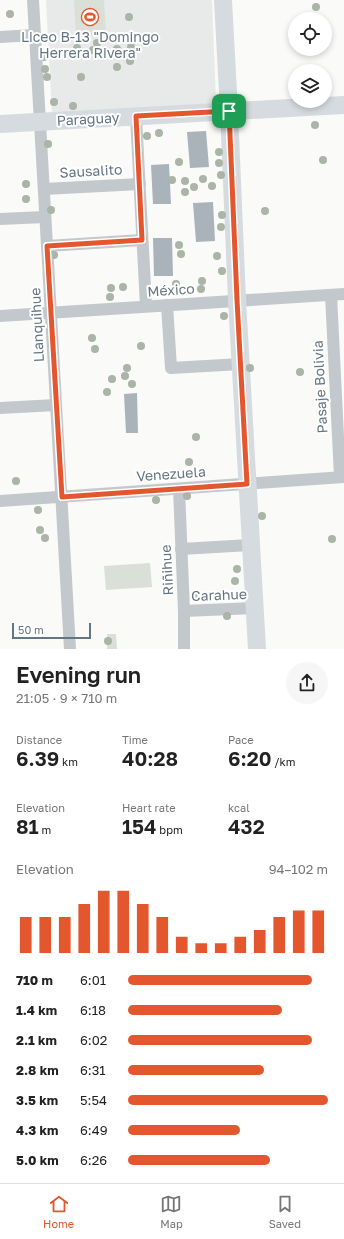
<!DOCTYPE html>
<html lang="en">
<head>
<meta charset="utf-8">
<style>
	:root { --surface:#fff; --page:#f6f6f6; --text:#222; --muted:#767676; --line:#e0e0e0; --accent:#e4572e }
	body { margin:0; font-family:"Golos Text",sans-serif; background:var(--page); color:var(--text); height:100vh; display:flex; flex-direction:column; font-size:15px; white-space:nowrap }
	* { box-sizing:border-box; margin:0 }
	p { font-size:13px; color:var(--muted) }
	.icon { flex:none; width:22px; height:22px; fill:none; stroke:currentColor; stroke-width:2; stroke-linecap:round; stroke-linejoin:round }
	.map { position:relative; height:649px; overflow:hidden }
	.drawer { display:flex; flex-direction:column; background:var(--surface); flex:1 }
	.drawer>* { flex:none }
	.tools { position:absolute; left:288px; top:12px; display:grid; gap:8px }
	.tools a { display:grid; place-items:center; width:44px; height:44px; border-radius:50%; background:var(--surface); box-shadow:0 2px 6px #0003; font-size:20px }
	.scale { position:absolute; left:12px; bottom:10px; width:79px; box-sizing:border-box; padding-left:4px; border:2px solid #657683; border-top:0; font-size:11px; line-height:14px; white-space:nowrap; color:#657683; -webkit-text-stroke:3px #fff; paint-order:stroke }
	.pin { position:absolute; display:grid; place-items:center; width:34px; height:34px; color:#fff; margin:-17px; border-radius:8px; box-shadow:0 2px 6px #0006 }
	.round { display:grid; place-items:center; flex:none; width:42px; height:42px; border-radius:21px; background:var(--page) }
	.overview { display:flex; align-items:center; justify-content:space-between; height:68px; padding:0 16px }
	h1 { font-size:22px; font-weight:600; line-height:30px }
	.figures { display:grid; grid-template-columns:repeat(3,1fr); gap:6px; height:68px; padding:4px 16px }
	.figures div { display:grid; align-content:center }
	.figures b { font-size:20px; font-weight:600 }
	.figures small { font-size:11px; font-weight:400 }
	.figures p { font-size:11px }
	.chart { height:112px; padding:8px 16px }
	.chart p { display:flex; justify-content:space-between }
	.chart svg { width:100%; height:72px; margin-top:4px; stroke:var(--accent); stroke-width:6 }
	ul { padding:0 16px; list-style:none; font-size:13px }
	li { display:grid; grid-template-columns:64px 48px 1fr; align-items:center; height:30px }
	li i { height:10px; border-radius:5px; background:var(--accent) }
	.tabs { display:flex; justify-content:space-around; align-items:center; height:56px; border-top:1px solid var(--line); background:var(--surface); font-size:11px; color:var(--muted) }
	.tabs a { display:grid; justify-items:center; gap:2px }
	.tabs .selected { color:var(--accent) }
	.map>svg:first-child { display:block }
	.built { fill:#e8e9e9 }
	.grass { fill:#dadfd7 }
	.building { fill:#aab3b9 }
	.lines { fill:none; stroke-linecap:round; stroke-linejoin:round }
	.street { stroke:#c3c8cc; stroke-width:12 }
	.secondary { stroke:#d6dbdf; stroke-width:18 }
	.tree { fill:#aab4a7 }
	.route-casing { stroke:#fff; stroke-width:8 }
	.route { stroke:#e4572e; stroke-width:5 }
	.labels { text-anchor:middle; stroke-width:4; stroke-linejoin:round; paint-order:stroke }
	.poi-label { font-size:14px; fill:#657683; stroke:#fff }
	.street-label { font-size:14px; fill:#657683; stroke:#fff }
</style>
</head>
<body>
<div class="map">
<svg width="344" height="649" viewBox="0 0 344 649">
	<rect width="100%" height="100%" fill="#fafaf8"/>
	<polygon class="built" points="46,0 212,0 216,103 52,114"/>
	<g class="grass">
		<polygon points="74,0 104,0 106,35 76,37"/>
		<polygon points="150,563 152,587 106,590 104,566"/>
		<polygon points="107,634 116,634 117,649 107,649"/>
	</g>
	<g class="building">
		<polygon points="206,131 209,167 190,168 187,132"/>
		<polygon points="169,164 171,204 153,204 151,165"/>
		<polygon points="213,202 215,241 196,242 193,203"/>
		<polygon points="153,238 172,238 173,276 154,276"/>
		<polygon points="137,393 138,433 126,433 124,394"/>
	</g>
	<g class="lines">
		<g class="street">
			<polyline points="33,0 70,649"/>
			<polyline points="0,37 35,35"/>
			<polyline points="136,117 146,306"/>
			<polyline points="44,189 140,184"/>
			<polyline points="0,219 45,217"/>
			<polyline points="47,246 142,240"/>
			<polyline points="331,295 340,477"/>
			<polyline points="167,305 171,368 241,364"/>
			<polyline points="0,316 344,294"/>
			<polyline points="0,408 56,405"/>
			<polyline points="179,489 184,611 184,649"/>
			<polyline points="0,501 344,477"/>
			<polyline points="181,549 250,545"/>
			<polyline points="184,611 254,608"/>
		</g>
		<g class="secondary">
			<polyline points="223,0 229,111 237,300 257,649"/>
			<polyline points="0,124 344,105"/>
		</g>
	</g>
	<g class="tree">
		<circle cx="316" cy="7" r="4"/>
		<circle cx="10" cy="14" r="4"/>
		<circle cx="129" cy="17" r="4"/>
		<circle cx="97" cy="43" r="4"/>
		<circle cx="131" cy="47" r="4"/>
		<circle cx="77" cy="48" r="4"/>
		<circle cx="117" cy="49" r="4"/>
		<circle cx="93" cy="50" r="4"/>
		<circle cx="44" cy="57" r="4"/>
		<circle cx="130" cy="61" r="4"/>
		<circle cx="117" cy="67" r="4"/>
		<circle cx="45" cy="69" r="4"/>
		<circle cx="47" cy="77" r="4"/>
		<circle cx="81" cy="77" r="4"/>
		<circle cx="54" cy="102" r="4"/>
		<circle cx="73" cy="106" r="4"/>
		<circle cx="315" cy="125" r="4"/>
		<circle cx="159" cy="133" r="4"/>
		<circle cx="147" cy="136" r="4"/>
		<circle cx="48" cy="144" r="4"/>
		<circle cx="219" cy="152" r="4"/>
		<circle cx="323" cy="160" r="4"/>
		<circle cx="179" cy="162" r="4"/>
		<circle cx="219" cy="163" r="4"/>
		<circle cx="221" cy="175" r="4"/>
		<circle cx="203" cy="179" r="4"/>
		<circle cx="172" cy="180" r="4"/>
		<circle cx="185" cy="181" r="4"/>
		<circle cx="26" cy="184" r="4"/>
		<circle cx="212" cy="186" r="4"/>
		<circle cx="194" cy="187" r="4"/>
		<circle cx="185" cy="192" r="4"/>
		<circle cx="26" cy="199" r="4"/>
		<circle cx="51" cy="210" r="4"/>
		<circle cx="265" cy="211" r="4"/>
		<circle cx="222" cy="215" r="4"/>
		<circle cx="221" cy="227" r="4"/>
		<circle cx="179" cy="245" r="4"/>
		<circle cx="181" cy="254" r="4"/>
		<circle cx="54" cy="255" r="4"/>
		<circle cx="217" cy="256" r="4"/>
		<circle cx="222" cy="271" r="4"/>
		<circle cx="202" cy="281" r="4"/>
		<circle cx="176" cy="284" r="4"/>
		<circle cx="123" cy="287" r="4"/>
		<circle cx="111" cy="288" r="4"/>
		<circle cx="201" cy="289" r="4"/>
		<circle cx="154" cy="292" r="4"/>
		<circle cx="110" cy="297" r="4"/>
		<circle cx="224" cy="316" r="4"/>
		<circle cx="92" cy="338" r="4"/>
		<circle cx="141" cy="346" r="4"/>
		<circle cx="95" cy="349" r="4"/>
		<circle cx="127" cy="368" r="4"/>
		<circle cx="250" cy="368" r="4"/>
		<circle cx="300" cy="372" r="4"/>
		<circle cx="125" cy="376" r="4"/>
		<circle cx="112" cy="379" r="4"/>
		<circle cx="132" cy="384" r="4"/>
		<circle cx="107" cy="392" r="4"/>
		<circle cx="196" cy="437" r="4"/>
		<circle cx="189" cy="462" r="4"/>
		<circle cx="16" cy="481" r="4"/>
		<circle cx="187" cy="496" r="4"/>
		<circle cx="156" cy="500" r="4"/>
		<circle cx="38" cy="510" r="4"/>
		<circle cx="262" cy="516" r="4"/>
		<circle cx="40" cy="530" r="4"/>
		<circle cx="45" cy="538" r="4"/>
		<circle cx="332" cy="539" r="4"/>
		<circle cx="237" cy="569" r="4"/>
		<circle cx="235" cy="581" r="4"/>
		<circle cx="197" cy="597" r="4"/>
		<circle cx="227" cy="616" r="4"/>
		<circle cx="108" cy="641" r="4"/>
	</g>
	<g class="lines">
		<g class="route-casing">
			<polygon id="route" points="229,111 237,300 247,484 62,497 47,246 142,240 136,116"/>
		</g>
		<use href="#route" class="route"/>
	</g>
	<defs>
		<g id="stadium-ring" transform="scale(0.9)"><circle r="9.5" fill="#fff" stroke="#e4572e" stroke-width="1.5"/><path d="M0-5a6.5 5 0 1 0 0 10a6.5 5 0 1 0 0-10ZM-3.5-1.8h7v3.6h-7Z" fill="#e4572e"/></g>
	</defs>
	<g fill-rule="evenodd">
		<use href="#stadium-ring" x="90" y="17"/>
	</g>
	<g class="labels">
		<g class="poi-label">
			<text x="90" y="42">Liceo B-13 "Domingo<tspan x="90" dy="16">Herrera Rivera"</tspan></text>
		</g>
		<g class="street-label">
			<text transform="translate(88 119) rotate(-3)" y="5">Paraguay</text>
			<text transform="translate(91 171) rotate(-3)" y="5">Sausalito</text>
			<text transform="translate(171 290) rotate(-4)" y="5">México</text>
			<text transform="translate(37 325) rotate(-93)" y="5">Llanquihue</text>
			<text transform="translate(320 387) rotate(-93)" y="5">Pasaje Bolivia</text>
			<text transform="translate(171 474) rotate(-4)" y="5">Venezuela</text>
			<text transform="translate(167 570) rotate(-93)" y="5">Riñihue</text>
			<text transform="translate(219 595) rotate(-2)" y="5">Carahue</text>
		</g>
	</g>
</svg>
<div class="tools">
<a><svg class="icon" aria-label="locate" viewBox="0 0 24 24"><circle cx="12" cy="12" r="6"/><path d="M12 2v4M12 18v4M2 12h4M18 12h4"/></svg></a>
<a><svg class="icon" aria-label="layers" viewBox="0 0 24 24"><path d="M12 4l9 5-9 5-9-5zM3 14l9 5 9-5"/></svg></a>
</div>
<div class="scale">50 m</div>
<div class="pin" style="left:229px;top:111px;background:#1e9e55"><svg class="icon" aria-label="arrive" viewBox="0 0 24 24"><path d="M6 21V4h12l-3 4 3 4H6"/></svg></div>
</div>
<section class="drawer">
<div class="overview"><div><h1>Evening run</h1><p>21:05 · 9 × 710 m</p></div><a class="round"><svg class="icon" aria-label="share" viewBox="0 0 24 24"><path d="M12 15V3M7 8l5-5 5 5M5 13v7h14v-7"/></svg></a></div>
<div class="figures">
<div><p>Distance</p><b>6.39<small> km</small></b></div>
<div><p>Time</p><b>40:28</b></div>
<div><p>Pace</p><b>6:20<small> /km</small></b></div>
</div>
<div class="figures">
<div><p>Elevation</p><b>81<small> m</small></b></div>
<div><p>Heart rate</p><b>154<small> bpm</small></b></div>
<div><p>kcal</p><b>432</b></div>
</div>
<div class="chart"><p><span>Elevation</span>94–102 m</p>
<svg viewBox="0 0 160 44" preserveAspectRatio="none"><path d="M5 44V22M15 44V22M25 44V22M35 44V14M45 44V6M55 44V6M65 44V14M75 44V22M85 44V34M95 44V38M105 44V38M115 44V34M125 44V30M135 44V22M145 44V18M155 44V18"/></svg>
</div>
<ul>
<li><b>710 m</b>6:01<i style="width:92%"></i></li>
<li><b>1.4 km</b>6:18<i style="width:77%"></i></li>
<li><b>2.1 km</b>6:02<i style="width:92%"></i></li>
<li><b>2.8 km</b>6:31<i style="width:68%"></i></li>
<li><b>3.5 km</b>5:54<i style="width:100%"></i></li>
<li><b>4.3 km</b>6:49<i style="width:56%"></i></li>
<li><b>5.0 km</b>6:26<i style="width:71%"></i></li>
</ul>
</section>
<nav class="tabs">
<a class="selected"><svg class="icon" aria-label="home" viewBox="0 0 24 24"><path d="M3 11l9-7 9 7M6 9v11h12V9"/></svg>Home</a>
<a><svg class="icon" aria-label="map" viewBox="0 0 24 24"><path d="M3 6l6-2 6 2 6-2v14l-6 2-6-2-6 2zM9 4v14M15 6v14"/></svg>Map</a>
<a><svg class="icon" aria-label="saved" viewBox="0 0 24 24"><path d="M7 4h10v16l-5-4-5 4z"/></svg>Saved</a>
</nav>
</body>
</html>
